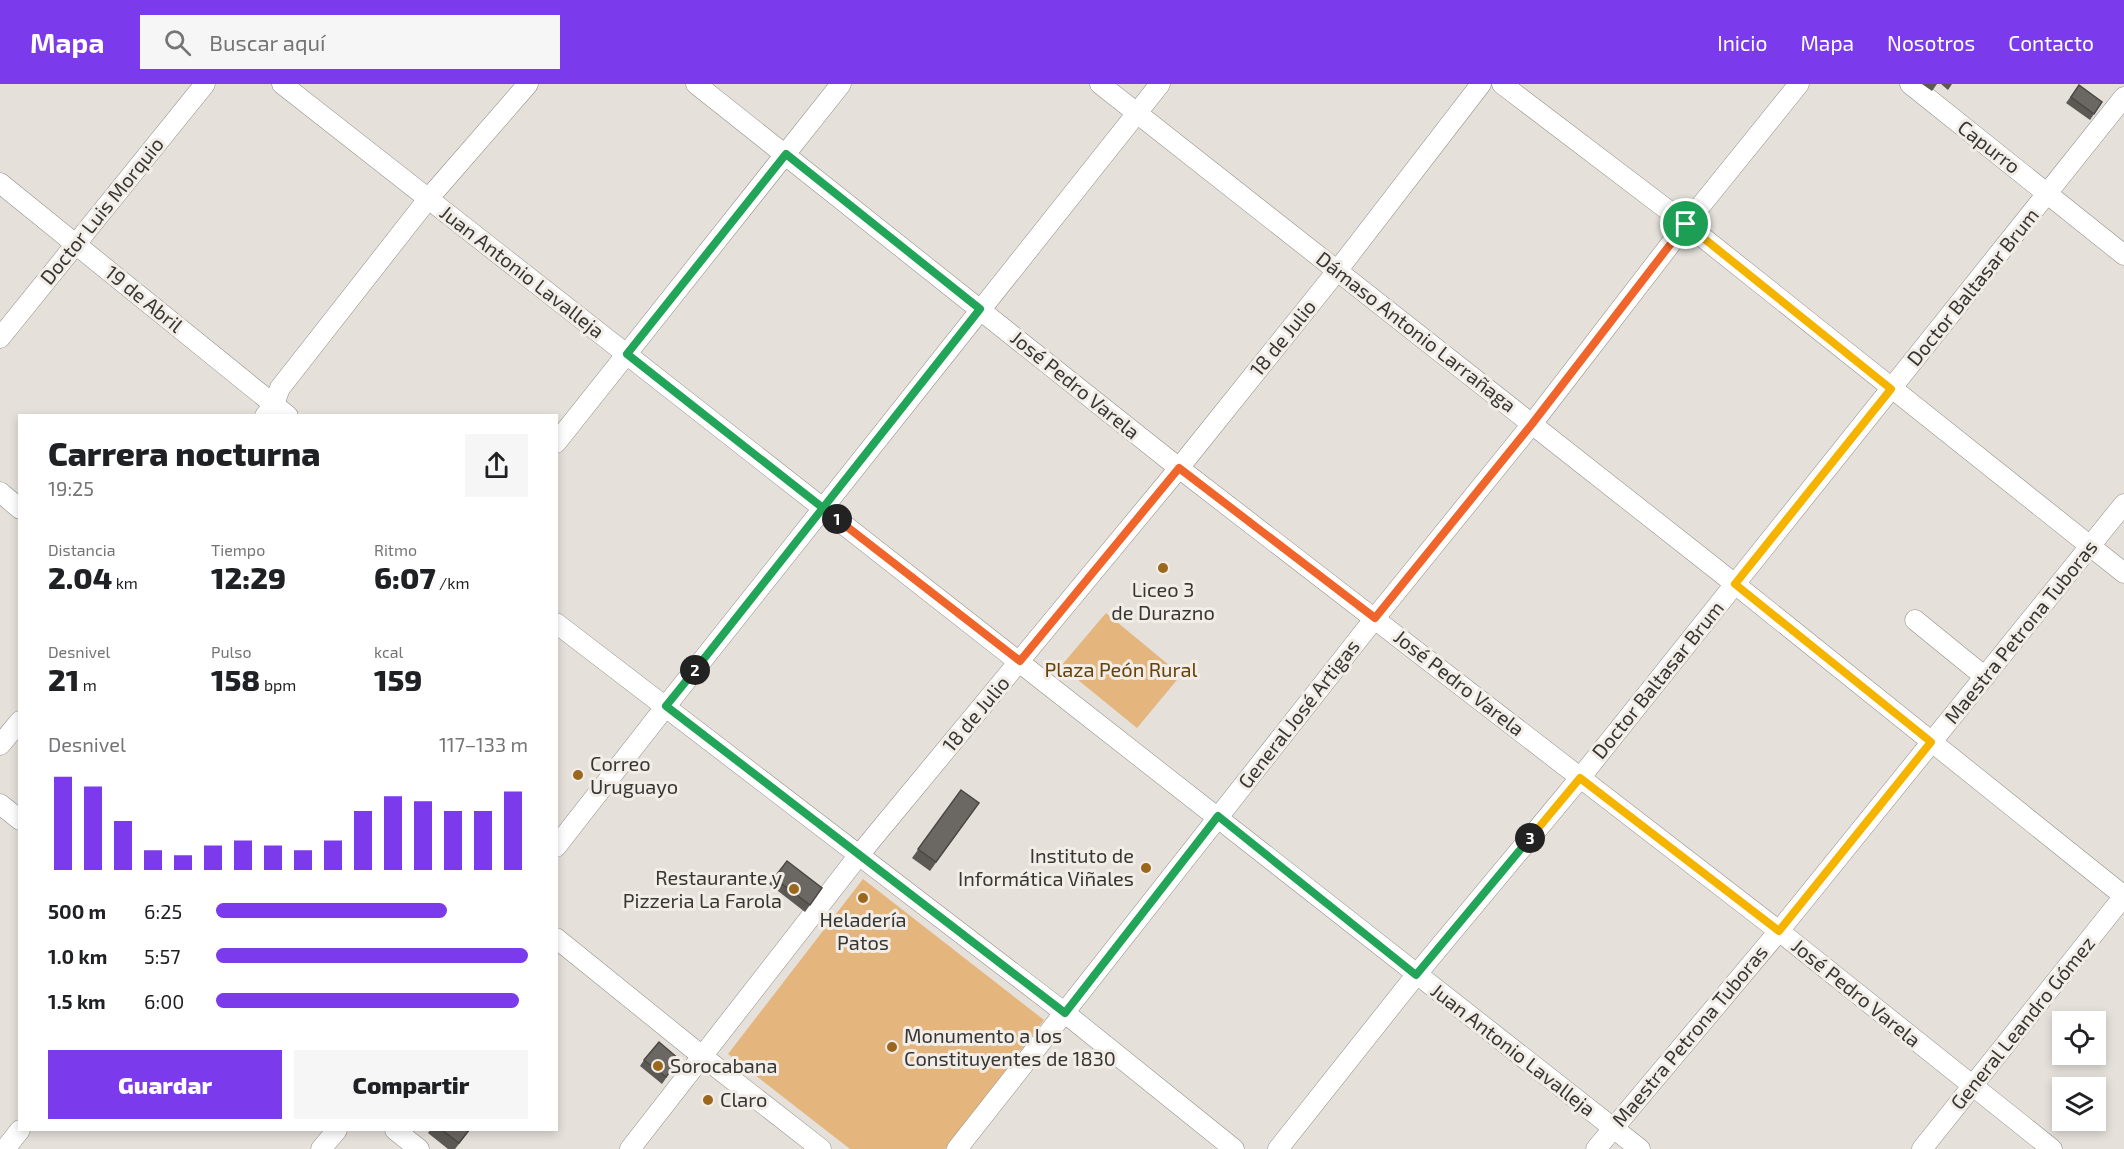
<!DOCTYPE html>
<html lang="es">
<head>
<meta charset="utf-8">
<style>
	:root { --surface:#fff; --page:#f6f6f6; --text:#202124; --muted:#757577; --accent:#7c3aed }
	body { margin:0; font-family:"Exo 2",sans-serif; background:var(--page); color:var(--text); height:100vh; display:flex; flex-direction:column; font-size:22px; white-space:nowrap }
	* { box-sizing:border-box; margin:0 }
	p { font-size:20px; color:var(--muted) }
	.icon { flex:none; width:33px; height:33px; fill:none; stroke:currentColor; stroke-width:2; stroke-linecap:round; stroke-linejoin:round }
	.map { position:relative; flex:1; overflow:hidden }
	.drawer { position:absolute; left:18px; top:330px; width:540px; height:717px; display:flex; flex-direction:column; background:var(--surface); border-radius:0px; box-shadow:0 3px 9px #0003 }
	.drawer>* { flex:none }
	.tools { position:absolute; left:2052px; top:927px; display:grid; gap:12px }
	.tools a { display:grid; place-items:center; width:54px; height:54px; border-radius:0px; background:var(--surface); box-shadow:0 3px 9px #0003; font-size:30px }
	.pin { position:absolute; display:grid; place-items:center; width:51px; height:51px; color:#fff; margin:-26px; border:3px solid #fff; border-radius:50%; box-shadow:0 2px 6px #0007 }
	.km { position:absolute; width:30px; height:30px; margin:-15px; border-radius:50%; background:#222; color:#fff; font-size:16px; line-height:30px; text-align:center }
	.round { display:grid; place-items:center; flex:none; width:63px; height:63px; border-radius:0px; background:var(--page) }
	.overview { display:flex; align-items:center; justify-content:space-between; height:102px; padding:0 30px }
	h1 { font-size:33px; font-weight:800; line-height:45px }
	.metrics { display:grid; grid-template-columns:repeat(3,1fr); gap:9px; height:102px; padding:6px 30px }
	.metrics div { display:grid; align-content:center }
	.metrics b { font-size:30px; font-weight:800 }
	.metrics small { font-size:16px; font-weight:400 }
	.metrics p { font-size:16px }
	.chart { height:168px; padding:12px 30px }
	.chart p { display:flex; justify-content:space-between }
	.chart svg { width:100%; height:108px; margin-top:6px; stroke:var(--accent); stroke-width:6 }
	.button { display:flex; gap:12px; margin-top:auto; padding:12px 30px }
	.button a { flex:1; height:69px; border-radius:0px; background:var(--accent); color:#fff; font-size:24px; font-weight:800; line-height:69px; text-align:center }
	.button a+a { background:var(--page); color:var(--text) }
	ul { padding:0 30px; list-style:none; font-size:20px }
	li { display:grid; grid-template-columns:96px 72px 1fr; align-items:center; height:45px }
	li i { height:15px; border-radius:8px; background:var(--accent) }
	header { display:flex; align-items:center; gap:36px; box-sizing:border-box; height:84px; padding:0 30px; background:var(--accent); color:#fff }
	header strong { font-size:28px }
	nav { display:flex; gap:33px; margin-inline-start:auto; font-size:21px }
	.search { width:420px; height:54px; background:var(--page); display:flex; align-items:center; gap:15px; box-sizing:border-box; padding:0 21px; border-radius:0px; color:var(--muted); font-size:22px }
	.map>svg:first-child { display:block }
	.green { fill:#e4b57c }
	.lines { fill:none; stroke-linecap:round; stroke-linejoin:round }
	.minor-casing { stroke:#928d88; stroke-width:21 }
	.minor { stroke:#fff; stroke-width:20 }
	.wall { fill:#5c5954 }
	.building { fill:#6b6762; stroke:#4b4845; stroke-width:1.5 }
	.split-1-casing { stroke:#fff; stroke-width:12 }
	.split-2-casing { stroke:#fff; stroke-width:12 }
	.split-3-casing { stroke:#fff; stroke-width:12 }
	.split-4-casing { stroke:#fff; stroke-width:12 }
	.split-1 { stroke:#f0652b; stroke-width:8 }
	.split-2 { stroke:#22a559; stroke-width:8 }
	.split-3 { stroke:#22a559; stroke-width:8 }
	.split-4 { stroke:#f5b400; stroke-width:8 }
	.poi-dot { fill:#9a671d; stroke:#f2ede7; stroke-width:2 }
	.labels { text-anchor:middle; stroke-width:6; stroke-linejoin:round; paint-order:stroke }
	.street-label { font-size:20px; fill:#383634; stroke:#f2ede7 }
	.poi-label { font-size:20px; fill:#383634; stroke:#f2ede7; text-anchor:start }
	.park-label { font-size:20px; fill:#66410a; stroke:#f2ede7 }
</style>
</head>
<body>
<header>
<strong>Mapa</strong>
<div class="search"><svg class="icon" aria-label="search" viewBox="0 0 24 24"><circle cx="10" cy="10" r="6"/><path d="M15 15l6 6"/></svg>Buscar aquí</div>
<nav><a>Inicio</a><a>Mapa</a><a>Nosotros</a><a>Contacto</a></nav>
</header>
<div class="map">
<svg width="2124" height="1065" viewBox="0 0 2124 1065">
	<rect width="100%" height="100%" fill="#e5e0da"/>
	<g class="green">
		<polygon points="1106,529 1181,591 1137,644 1061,582"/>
		<polygon points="863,795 1044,936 945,1065 850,1065 728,970"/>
	</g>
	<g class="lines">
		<g class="minor-casing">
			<g id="minor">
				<polyline points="282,0 1640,1065"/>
				<polyline points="696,0 1179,384 1779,847 2052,1065"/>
				<polyline points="1100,0 1735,500 2124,812"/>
				<polyline points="1502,0 1686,140 2124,489"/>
				<polyline points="1910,0 2124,171"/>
				<polyline points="0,99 288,332"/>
				<polyline points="0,254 205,0"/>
				<polyline points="265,332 274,320 280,304 428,115 528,0"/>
				<polyline points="556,359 841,0"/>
				<polyline points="0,408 20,425"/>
				<polyline points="1915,536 1985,593"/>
				<polyline points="556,539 1065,929 1234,1065"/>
				<polyline points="0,661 20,637"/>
				<polyline points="0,720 20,736"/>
				<polyline points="556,763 666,622 1160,0"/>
				<polyline points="556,854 702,972 821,1065"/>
				<polyline points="395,1046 419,1065"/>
				<polyline points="5,1065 20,1046"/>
				<polyline points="321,1065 337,1046"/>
				<polyline points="630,1065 859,771 1179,384 1337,187 1481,0"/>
				<polyline points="957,1065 1375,534 1532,340 1686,140 1799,0"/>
				<polyline points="1278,1065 1416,891 1580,694 2124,13"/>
				<polyline points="1596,1065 1779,847 2124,420"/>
				<polyline points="1922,1065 2124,812"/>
			</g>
		</g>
		<use href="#minor" class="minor"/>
	</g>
	<g class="wall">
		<polygon points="1922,0 1937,0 1932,7"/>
		<polygon points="1941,0 1952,0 1948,6"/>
		<polygon points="2079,1 2102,18 2090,36 2066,19"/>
		<polygon points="961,706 979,719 930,787 912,774"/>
		<polygon points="787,777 822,804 805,828 769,800"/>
		<polygon points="679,975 662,1000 640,982 644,976"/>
		<polygon points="430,1046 470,1046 455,1065 448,1065 428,1049"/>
	</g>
	<g class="building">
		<polygon points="2079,1 2102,18 2094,30 2071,13"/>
		<polygon points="961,706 979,719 936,778 918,765"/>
		<polygon points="787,777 822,804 810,821 774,794"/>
		<polygon points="659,958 679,975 666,993 644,976"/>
		<polygon points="442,1046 469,1046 459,1059"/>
	</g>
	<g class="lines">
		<g class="split-1-casing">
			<polyline id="split-1" points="837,435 1020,577 1179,384 1375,534 1532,340 1686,140"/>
		</g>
		<g class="split-2-casing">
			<path id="split-2" d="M695,586L980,225L786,70L627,270C697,325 766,380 837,435"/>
		</g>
		<g class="split-3-casing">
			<polyline id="split-3" points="695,586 666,622 1065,929 1218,732 1416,891 1530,754"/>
		</g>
		<g class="split-4-casing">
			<polyline id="split-4" points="1530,754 1580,694 1779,847 1931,658 1735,500 1891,305 1686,140"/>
		</g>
		<use href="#split-1" class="split-1"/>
		<use href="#split-2" class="split-2"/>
		<use href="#split-3" class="split-3"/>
		<use href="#split-4" class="split-4"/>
	</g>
	<g class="poi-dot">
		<circle cx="1163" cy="484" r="6"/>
		<circle cx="578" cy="691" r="6"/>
		<circle cx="1146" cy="784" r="6"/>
		<circle cx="794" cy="805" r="6"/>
		<circle cx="863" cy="814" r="6"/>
		<circle cx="892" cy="963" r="6"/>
		<circle cx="658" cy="982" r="6"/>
		<circle cx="708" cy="1016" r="6"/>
	</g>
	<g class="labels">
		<g class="street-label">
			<text transform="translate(1989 63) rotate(38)" y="7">Capurro</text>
			<text transform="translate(102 127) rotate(-51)" y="7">Doctor Luis Morquio</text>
			<text transform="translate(522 188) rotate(38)" y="7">Juan Antonio Lavalleja</text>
			<text transform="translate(1973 203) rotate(-51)" y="7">Doctor Baltasar Brum</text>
			<text transform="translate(144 215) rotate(39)" y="7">19 de Abril</text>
			<text transform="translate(1416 248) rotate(38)" y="7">Dámaso Antonio Larrañaga</text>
			<text transform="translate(1283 254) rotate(-51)" y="7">18 de Julio</text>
			<text transform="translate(1075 301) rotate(39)" y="7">José Pedro Varela</text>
			<text transform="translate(2021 548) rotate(-51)" y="7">Maestra Petrona Tuboras</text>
			<text transform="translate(1658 596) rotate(-51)" y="7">Doctor Baltasar Brum</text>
			<text transform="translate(1459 599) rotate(38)" y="7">José Pedro Varela</text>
			<text transform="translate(976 630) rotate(-50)" y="7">18 de Julio</text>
			<text transform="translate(1299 630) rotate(-52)" y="7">General José Artigas</text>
			<text transform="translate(1856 909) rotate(39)" y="7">José Pedro Varela</text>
			<text transform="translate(2023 939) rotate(-51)" y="7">General Leandro Gómez</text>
			<text transform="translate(1690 952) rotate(-50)" y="7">Maestra Petrona Tuboras</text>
			<text transform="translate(1513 966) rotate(38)" y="7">Juan Antonio Lavalleja</text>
		</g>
		<g class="poi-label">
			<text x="1163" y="513" text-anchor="middle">Liceo 3<tspan x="1163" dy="23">de Durazno</tspan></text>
			<text x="590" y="687">Correo<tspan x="590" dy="23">Uruguayo</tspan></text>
			<text x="1134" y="779" text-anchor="end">Instituto de<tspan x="1134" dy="23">Informática Viñales</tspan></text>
			<text x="782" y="801" text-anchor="end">Restaurante y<tspan x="782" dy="23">Pizzeria La Farola</tspan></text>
			<text x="863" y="843" text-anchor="middle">Heladería<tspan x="863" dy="23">Patos</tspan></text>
			<text x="904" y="959">Monumento a los<tspan x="904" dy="23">Constituyentes de 1830</tspan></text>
			<text x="670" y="989">Sorocabana</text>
			<text x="720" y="1023">Claro</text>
		</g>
		<g class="park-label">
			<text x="1121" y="593">Plaza Peón Rural</text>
		</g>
	</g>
</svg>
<div class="tools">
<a><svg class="icon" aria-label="locate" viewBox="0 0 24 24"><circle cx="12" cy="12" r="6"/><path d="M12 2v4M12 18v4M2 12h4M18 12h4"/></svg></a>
<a><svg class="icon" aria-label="layers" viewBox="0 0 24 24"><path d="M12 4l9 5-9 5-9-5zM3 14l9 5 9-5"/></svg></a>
</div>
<div class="pin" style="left:1686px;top:140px;background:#1e9e55"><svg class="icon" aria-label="arrive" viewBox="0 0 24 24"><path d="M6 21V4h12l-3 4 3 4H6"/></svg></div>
<b class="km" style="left:837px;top:435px">1</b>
<b class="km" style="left:695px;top:586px">2</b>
<b class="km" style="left:1530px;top:754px">3</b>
<section class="drawer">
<div class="overview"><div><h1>Carrera nocturna</h1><p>19:25</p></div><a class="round"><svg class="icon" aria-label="share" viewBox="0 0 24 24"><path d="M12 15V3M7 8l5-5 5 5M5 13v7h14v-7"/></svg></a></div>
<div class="metrics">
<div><p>Distancia</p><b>2.04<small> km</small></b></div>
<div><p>Tiempo</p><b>12:29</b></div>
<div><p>Ritmo</p><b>6:07<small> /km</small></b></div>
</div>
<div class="metrics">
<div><p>Desnivel</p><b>21<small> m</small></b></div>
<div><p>Pulso</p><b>158<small> bpm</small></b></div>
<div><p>kcal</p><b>159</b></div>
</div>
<div class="chart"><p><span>Desnivel</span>117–133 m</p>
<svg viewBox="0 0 160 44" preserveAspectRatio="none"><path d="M5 44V6M15 44V10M25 44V24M35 44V36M45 44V38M55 44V34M65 44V32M75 44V34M85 44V36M95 44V32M105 44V20M115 44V14M125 44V16M135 44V20M145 44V20M155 44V12"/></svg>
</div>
<ul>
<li><b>500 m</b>6:25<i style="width:74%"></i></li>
<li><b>1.0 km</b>5:57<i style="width:100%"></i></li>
<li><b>1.5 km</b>6:00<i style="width:97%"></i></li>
</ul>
<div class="button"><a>Guardar</a><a>Compartir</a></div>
</section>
</div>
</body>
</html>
